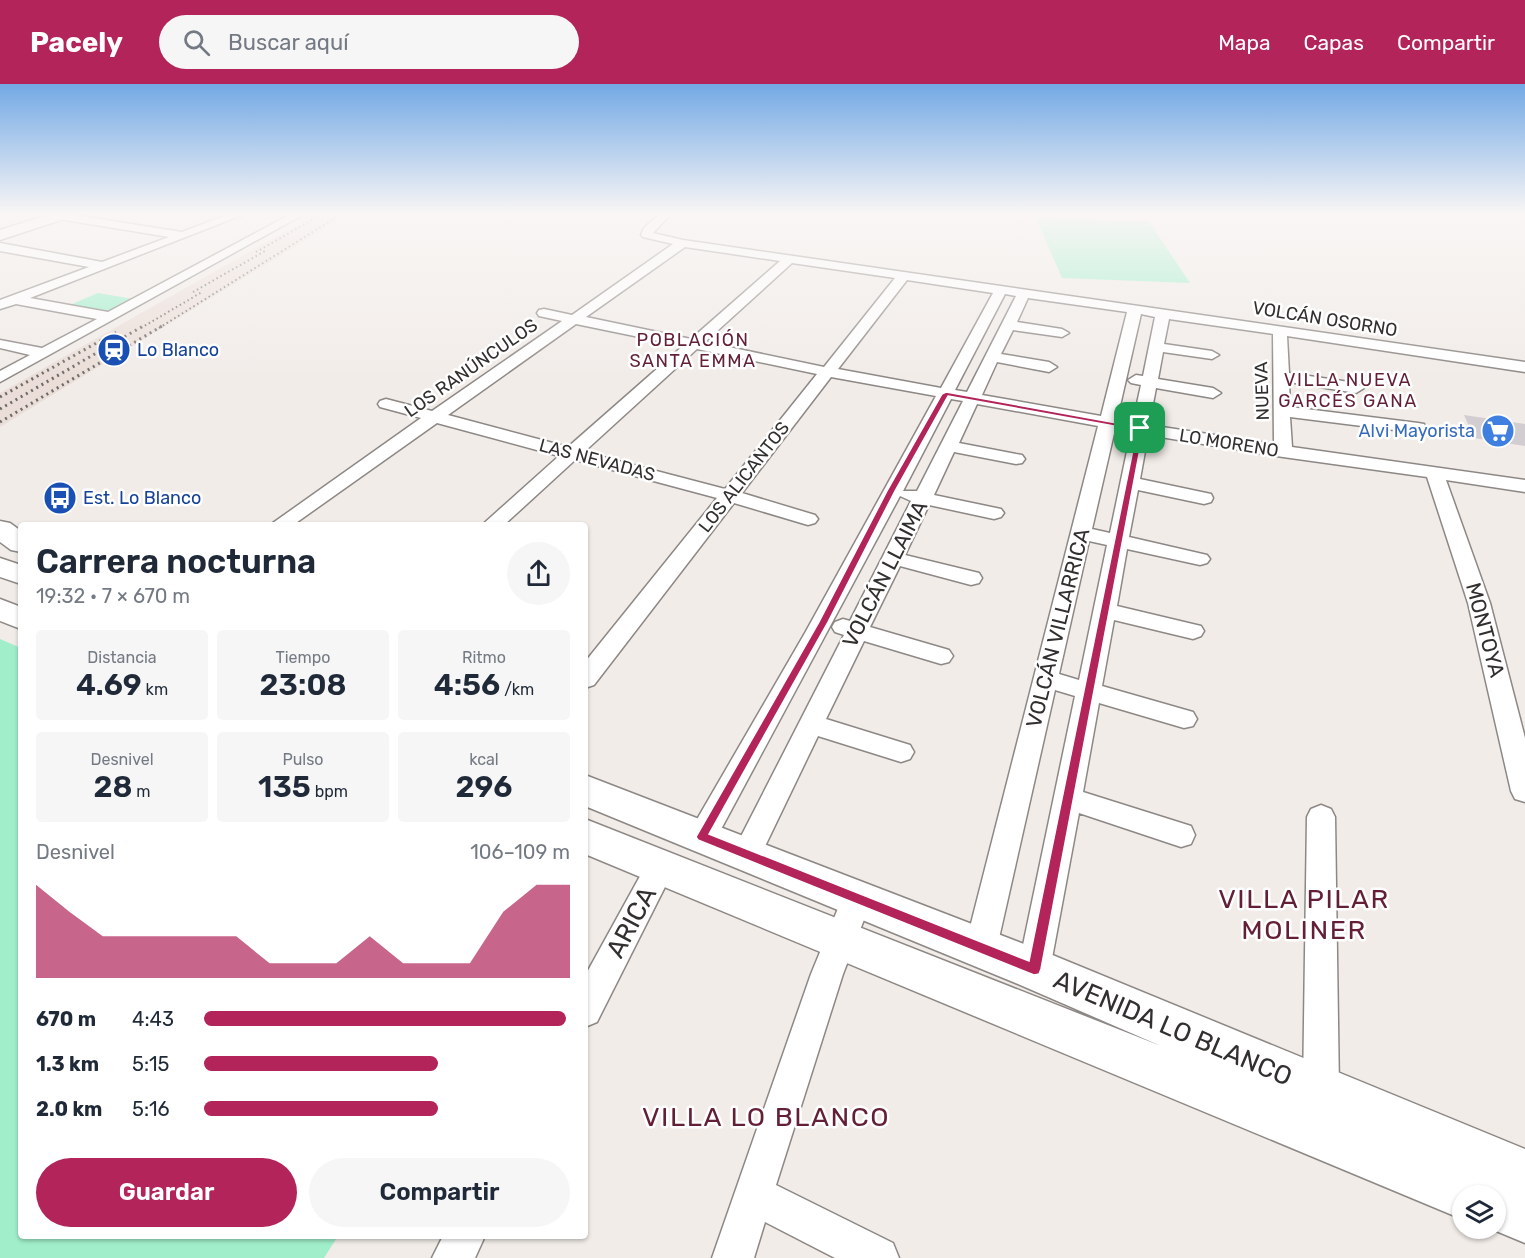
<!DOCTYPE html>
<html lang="es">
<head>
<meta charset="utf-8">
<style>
	:root { --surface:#fff; --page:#f6f6f7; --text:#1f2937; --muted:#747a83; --accent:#b2245a }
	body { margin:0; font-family:Rubik,sans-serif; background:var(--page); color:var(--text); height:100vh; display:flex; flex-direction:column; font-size:22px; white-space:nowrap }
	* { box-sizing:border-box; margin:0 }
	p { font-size:20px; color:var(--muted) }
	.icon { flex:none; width:33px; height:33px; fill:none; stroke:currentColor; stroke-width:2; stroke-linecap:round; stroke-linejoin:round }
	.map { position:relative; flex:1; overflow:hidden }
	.side { position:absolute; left:18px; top:438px; width:570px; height:717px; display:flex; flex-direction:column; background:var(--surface); border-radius:6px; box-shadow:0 2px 4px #0004 }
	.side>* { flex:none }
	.controls { position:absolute; left:1452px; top:1101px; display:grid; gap:12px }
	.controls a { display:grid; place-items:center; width:54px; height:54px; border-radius:50%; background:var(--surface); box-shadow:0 2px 4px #0004; font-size:30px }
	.pin { position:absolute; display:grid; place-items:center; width:51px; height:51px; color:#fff; margin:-26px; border-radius:12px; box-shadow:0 3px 9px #0006 }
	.round { display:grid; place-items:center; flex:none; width:63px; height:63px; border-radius:32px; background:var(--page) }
	.overview { display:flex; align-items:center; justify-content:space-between; height:102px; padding:0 18px }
	h1 { font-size:33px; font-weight:600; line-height:45px }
	.stats { display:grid; grid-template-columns:repeat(3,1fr); gap:9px; height:102px; padding:6px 18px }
	.stats div { display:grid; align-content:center; border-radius:6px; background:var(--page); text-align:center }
	.stats b { font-size:30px; font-weight:600 }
	.stats small { font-size:16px; font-weight:400 }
	.stats p { font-size:16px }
	.chart { height:168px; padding:12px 18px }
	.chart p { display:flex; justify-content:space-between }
	.chart svg { width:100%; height:108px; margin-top:6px; fill:var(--accent); opacity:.7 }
	.action { display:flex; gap:12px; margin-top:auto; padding:12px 18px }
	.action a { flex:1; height:69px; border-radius:36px; background:var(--accent); color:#fff; font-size:24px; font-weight:600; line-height:69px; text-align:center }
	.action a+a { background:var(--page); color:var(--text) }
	ul { padding:0 18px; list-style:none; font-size:20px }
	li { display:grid; grid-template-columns:96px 72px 1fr; align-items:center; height:45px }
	li i { height:15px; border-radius:8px; background:var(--accent) }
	header { display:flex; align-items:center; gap:36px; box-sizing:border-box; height:84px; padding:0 30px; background:var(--accent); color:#fff }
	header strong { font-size:28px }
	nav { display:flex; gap:33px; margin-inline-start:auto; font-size:21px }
	.search { width:420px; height:54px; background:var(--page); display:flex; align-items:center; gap:15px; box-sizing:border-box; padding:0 21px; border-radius:33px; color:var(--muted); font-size:22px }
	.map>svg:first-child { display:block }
	.built { fill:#ebded8 }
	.green { fill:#a0efca }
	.building { fill:#d2cdd1 }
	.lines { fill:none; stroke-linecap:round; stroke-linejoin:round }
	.minor-casing { stroke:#8d8885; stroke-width:3 }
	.secondary-casing { stroke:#8d8885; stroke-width:3 }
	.minor { fill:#fff; fill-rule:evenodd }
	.secondary { fill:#fff; fill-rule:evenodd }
	.rail-far1 { stroke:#6d6a67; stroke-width:2; stroke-dasharray:1.5 3; stroke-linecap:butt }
	.rail { stroke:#6d6a67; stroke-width:3; stroke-dasharray:2 4; stroke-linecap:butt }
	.route { fill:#b2245a; stroke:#fff; stroke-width:1.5; fill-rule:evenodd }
	.labels { text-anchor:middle; stroke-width:5; stroke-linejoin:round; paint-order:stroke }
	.far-street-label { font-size:18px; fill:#32302e; stroke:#fff }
	.far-neighbourhood-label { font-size:18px; letter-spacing:1.5px; fill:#631f35; stroke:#fff }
	.far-transit-label { font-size:18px; fill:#164399; stroke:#fff; text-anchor:start }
	.far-shop-label { font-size:18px; fill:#366cbe; stroke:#fff; text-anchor:end }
	.street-label { font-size:21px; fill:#32302e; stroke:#fff }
	.near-street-label { font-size:26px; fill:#32302e; stroke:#fff }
	.near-neighbourhood-label { font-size:27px; letter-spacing:1.5px; fill:#631f35; stroke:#fff }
</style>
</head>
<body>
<header>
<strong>Pacely</strong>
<div class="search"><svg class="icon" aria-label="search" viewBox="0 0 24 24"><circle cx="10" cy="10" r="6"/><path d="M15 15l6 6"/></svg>Buscar aquí</div>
<nav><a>Mapa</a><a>Capas</a><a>Compartir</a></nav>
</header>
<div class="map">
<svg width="1525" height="1174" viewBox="0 0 1525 1174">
	<rect width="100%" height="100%" fill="#f1ece8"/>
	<polygon class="built" points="318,129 350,129 0,343 0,309"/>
	<g class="green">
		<polygon points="1036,134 1149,138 1190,199 1062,194"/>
		<polygon points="98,209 133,215 108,230 65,223"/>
		<polygon points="0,555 21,564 21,1152 338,1152 324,1174 0,1174"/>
	</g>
	<polygon class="building" points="1464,331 1525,340 1525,362 1474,354"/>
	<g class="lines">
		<g class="minor-casing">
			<g id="minor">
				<polygon points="61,129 182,148 232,129 247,129 30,214 108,228 293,129 306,129 0,298 0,287 30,271 0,264 0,256 42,264 97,235 16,220 0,225 0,216 89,183 0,167 0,159 102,178 169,153 59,135 54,132"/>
				<path d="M660,129H672L653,149L683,156L1525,278V288L1287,252L1289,289L1356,299L1364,304L1356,309L1289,298L1290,323L1418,339L1424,340L1426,344L1424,348L1418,349L1290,333L1292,363L1525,396V408L1446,396L1490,519L1525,654V718L1515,715L1511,707L1468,519L1427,393L1283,373L1148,351L1140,395L1211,410L1213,414L1211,418L1204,420L1138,406L1129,453L1207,471L1210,475L1207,479L1200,481L1127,465L1117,522L1201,542L1204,547L1201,552L1193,555L1114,536L1102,602L1193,628L1197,635L1193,642L1184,644L1099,619L1083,708L1191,742L1195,751L1191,760L1181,763L1079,729L1050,885L1046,896L1034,901L1022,896L1018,885L1075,612L1055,606L997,863L992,874L981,878L970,874L965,863L1098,342L977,320L959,359L1016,370L1022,371L1025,375L1022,379L1016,380L954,368L934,411L1001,425L1004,429L1001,433L994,435L929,421L905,471L979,489L982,494L979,499L971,501L900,482L870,543L949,566L953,572L949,578L941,580L864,557L826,635L910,661L914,668L910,675L901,678L818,652L757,779L747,783L737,779L732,770L844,551L835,548L832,543L835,538L843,535L850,537L911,417L900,412L712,762L702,765L692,762L688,753L692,744L805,549L936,312L831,293L742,409L815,431L818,435L815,439L808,441L734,419L594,601L585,604V578L717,414L575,376L504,441H482L559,372L437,339L293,441H270L421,334L380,323L378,320L380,317L386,315L432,327L562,237L539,232L537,229L539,226L544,225L572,231L673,160L643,153L641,151L644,144ZM685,163L780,177L691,255L586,233ZM792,179L895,194L824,283L705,258ZM907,196L993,209L941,304L838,285ZM1005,210L1016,212L967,308L955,306ZM1028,214L1127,228L1101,332L982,311L997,278L1049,288L1057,283L1049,278L1001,270L1013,246L1062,253L1069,249L1062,245L1017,238ZM1141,230L1155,233L1143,292L1136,291L1128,296L1131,299L1141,301L1133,338L1117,335ZM1169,235L1273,250L1274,360L1149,341L1156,304L1213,314L1221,309L1213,304L1158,295L1163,268L1212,275L1219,271L1212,267L1164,260ZM576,240L683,262L568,363L448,331ZM697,265L817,290L725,405L584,368ZM951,315L963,317L917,407H903ZM1115,345L1131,348L1110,449L1092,445ZM1089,457L1107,461L1079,596L1059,590Z"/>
				<polygon points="1321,721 1331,725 1335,733 1339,1006 1334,1019 1321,1024 1308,1019 1303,1006 1307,733 1311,725"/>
				<polygon points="660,770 670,774 675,783 597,938 585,943 585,892 650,774"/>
				<polygon points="857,801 868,805 872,815 843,890 776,1101 893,1159 899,1174 835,1174 765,1138 754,1174 712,1174 811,890 846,805"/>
				<polygon points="443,1152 485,1152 475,1174 432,1174"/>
			</g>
		</g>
		<g class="secondary-casing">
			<g id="secondary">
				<polygon points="53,129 75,129 73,132 0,156 0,146"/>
				<polygon points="0,437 10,439 21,447 21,468 11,466 0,458"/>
				<polygon points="0,474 21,481 21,500 0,493"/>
				<polygon points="0,515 21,523 21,545 0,537"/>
				<polygon points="585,691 1050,870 1525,1065 1525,1159 1489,1144 1496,1144 1496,1112 1462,1112 1462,1135 585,770 585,735 1161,962 1018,900 585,722"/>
			</g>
		</g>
		<use href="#minor" class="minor"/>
		<use href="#secondary" class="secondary"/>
		<g class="rail-far1">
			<polyline points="256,168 324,129"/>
			<polyline points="193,208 265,167"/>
			<polyline points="141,244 202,208"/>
			<polyline points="159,244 343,129"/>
		</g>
		<g class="rail">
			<polyline points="0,313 116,248"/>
			<polyline points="0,325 143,242"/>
			<polyline points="0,338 162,242"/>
		</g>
	</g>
	<linearGradient id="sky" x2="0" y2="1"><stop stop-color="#73a9e5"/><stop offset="0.44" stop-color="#f9f6f5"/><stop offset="1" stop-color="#f9f6f5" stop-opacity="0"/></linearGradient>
	<rect width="1525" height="294" fill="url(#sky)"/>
	<path class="route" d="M946,308L1144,344L1041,885L1039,890L1034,891L698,756L696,753L819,538L887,407L942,310ZM948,312L1137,346L1029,877L709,750L828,538L895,407Z"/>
	<defs>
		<g id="station-disc" transform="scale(1.725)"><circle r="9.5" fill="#1a4fb4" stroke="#fff"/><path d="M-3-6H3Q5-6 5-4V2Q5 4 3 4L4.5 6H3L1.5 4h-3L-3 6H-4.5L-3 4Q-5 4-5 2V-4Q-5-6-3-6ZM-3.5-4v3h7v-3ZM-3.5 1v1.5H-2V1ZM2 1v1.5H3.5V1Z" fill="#fff"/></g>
		<g id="supermarket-disc" transform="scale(1.725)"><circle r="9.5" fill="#3f7fe0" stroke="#fff"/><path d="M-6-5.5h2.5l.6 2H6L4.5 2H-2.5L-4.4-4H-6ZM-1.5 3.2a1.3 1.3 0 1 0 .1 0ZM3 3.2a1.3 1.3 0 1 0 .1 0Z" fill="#fff"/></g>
		<g id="bus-disc" transform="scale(1.725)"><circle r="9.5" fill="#1a4fb4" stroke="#fff"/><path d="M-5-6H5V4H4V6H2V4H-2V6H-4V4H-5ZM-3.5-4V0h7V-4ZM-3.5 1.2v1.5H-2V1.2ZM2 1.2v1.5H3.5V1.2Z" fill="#fff"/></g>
	</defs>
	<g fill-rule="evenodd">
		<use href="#station-disc" x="114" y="266"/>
		<use href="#supermarket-disc" x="1498" y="347"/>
		<use href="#bus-disc" x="60" y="414"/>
	</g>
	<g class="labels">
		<g class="far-street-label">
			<text transform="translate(1325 235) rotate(9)" y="6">VOLCÁN OSORNO</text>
			<text transform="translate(471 284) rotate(-35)" y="6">LOS RANÚNCULOS</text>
			<text transform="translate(1262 307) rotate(-92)" y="6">NUEVA</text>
			<text transform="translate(1229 359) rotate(9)" y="6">LO MORENO</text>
			<text transform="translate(597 376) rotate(15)" y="6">LAS NEVADAS</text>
			<text transform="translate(744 393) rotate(-52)" y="6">LOS ALICANTOS</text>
		</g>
		<g class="far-neighbourhood-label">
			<text x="693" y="262">POBLACIÓN<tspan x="693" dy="21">SANTA EMMA</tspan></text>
			<text x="1348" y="302">VILLA NUEVA<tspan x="1348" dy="21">GARCÉS GANA</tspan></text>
		</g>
		<g class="far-transit-label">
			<text x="137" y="272">Lo Blanco</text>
			<text x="83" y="420">Est. Lo Blanco</text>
		</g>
		<g class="far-shop-label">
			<text x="1475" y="353">Alvi Mayorista</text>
		</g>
		<g class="street-label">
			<text transform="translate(885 490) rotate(-63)" y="7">VOLCÁN LLAIMA</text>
			<text transform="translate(1058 544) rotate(-76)" y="7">VOLCÁN VILLARRICA</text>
			<text transform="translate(1485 546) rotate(75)" y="7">MONTOYA</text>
		</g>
		<g class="near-street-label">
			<text transform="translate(631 838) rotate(-62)" y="9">ARICA</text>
			<text transform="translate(1173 944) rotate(23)" y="9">AVENIDA LO BLANCO</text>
		</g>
		<g class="near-neighbourhood-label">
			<text x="1304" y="824">VILLA PILAR<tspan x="1304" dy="31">MOLINER</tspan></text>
			<text x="766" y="1042">VILLA LO BLANCO</text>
		</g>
	</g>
</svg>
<div class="controls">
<a><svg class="icon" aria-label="layers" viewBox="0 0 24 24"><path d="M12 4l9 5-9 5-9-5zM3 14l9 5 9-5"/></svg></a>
</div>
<div class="pin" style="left:1140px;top:344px;background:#1e9e55"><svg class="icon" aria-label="arrive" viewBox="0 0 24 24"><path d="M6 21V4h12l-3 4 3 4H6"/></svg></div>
<section class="side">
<div class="overview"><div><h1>Carrera nocturna</h1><p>19:32 · 7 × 670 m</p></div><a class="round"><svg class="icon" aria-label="share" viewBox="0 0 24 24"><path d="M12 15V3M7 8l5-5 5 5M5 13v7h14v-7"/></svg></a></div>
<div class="stats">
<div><p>Distancia</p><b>4.69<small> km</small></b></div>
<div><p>Tiempo</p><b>23:08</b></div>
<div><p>Ritmo</p><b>4:56<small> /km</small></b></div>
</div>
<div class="stats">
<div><p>Desnivel</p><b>28<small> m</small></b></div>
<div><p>Pulso</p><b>135<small> bpm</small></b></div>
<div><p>kcal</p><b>296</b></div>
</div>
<div class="chart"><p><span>Desnivel</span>106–109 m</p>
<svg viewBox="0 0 160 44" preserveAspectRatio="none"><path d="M0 44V6L10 17L20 27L30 27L40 27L50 27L60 27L70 38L80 38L90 38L100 27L110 38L120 38L130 38L140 17L150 6L160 6V44z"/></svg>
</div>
<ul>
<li><b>670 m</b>4:43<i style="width:99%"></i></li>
<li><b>1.3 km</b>5:15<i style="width:64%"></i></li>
<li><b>2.0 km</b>5:16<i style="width:64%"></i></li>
</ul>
<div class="action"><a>Guardar</a><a>Compartir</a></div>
</section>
</div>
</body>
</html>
